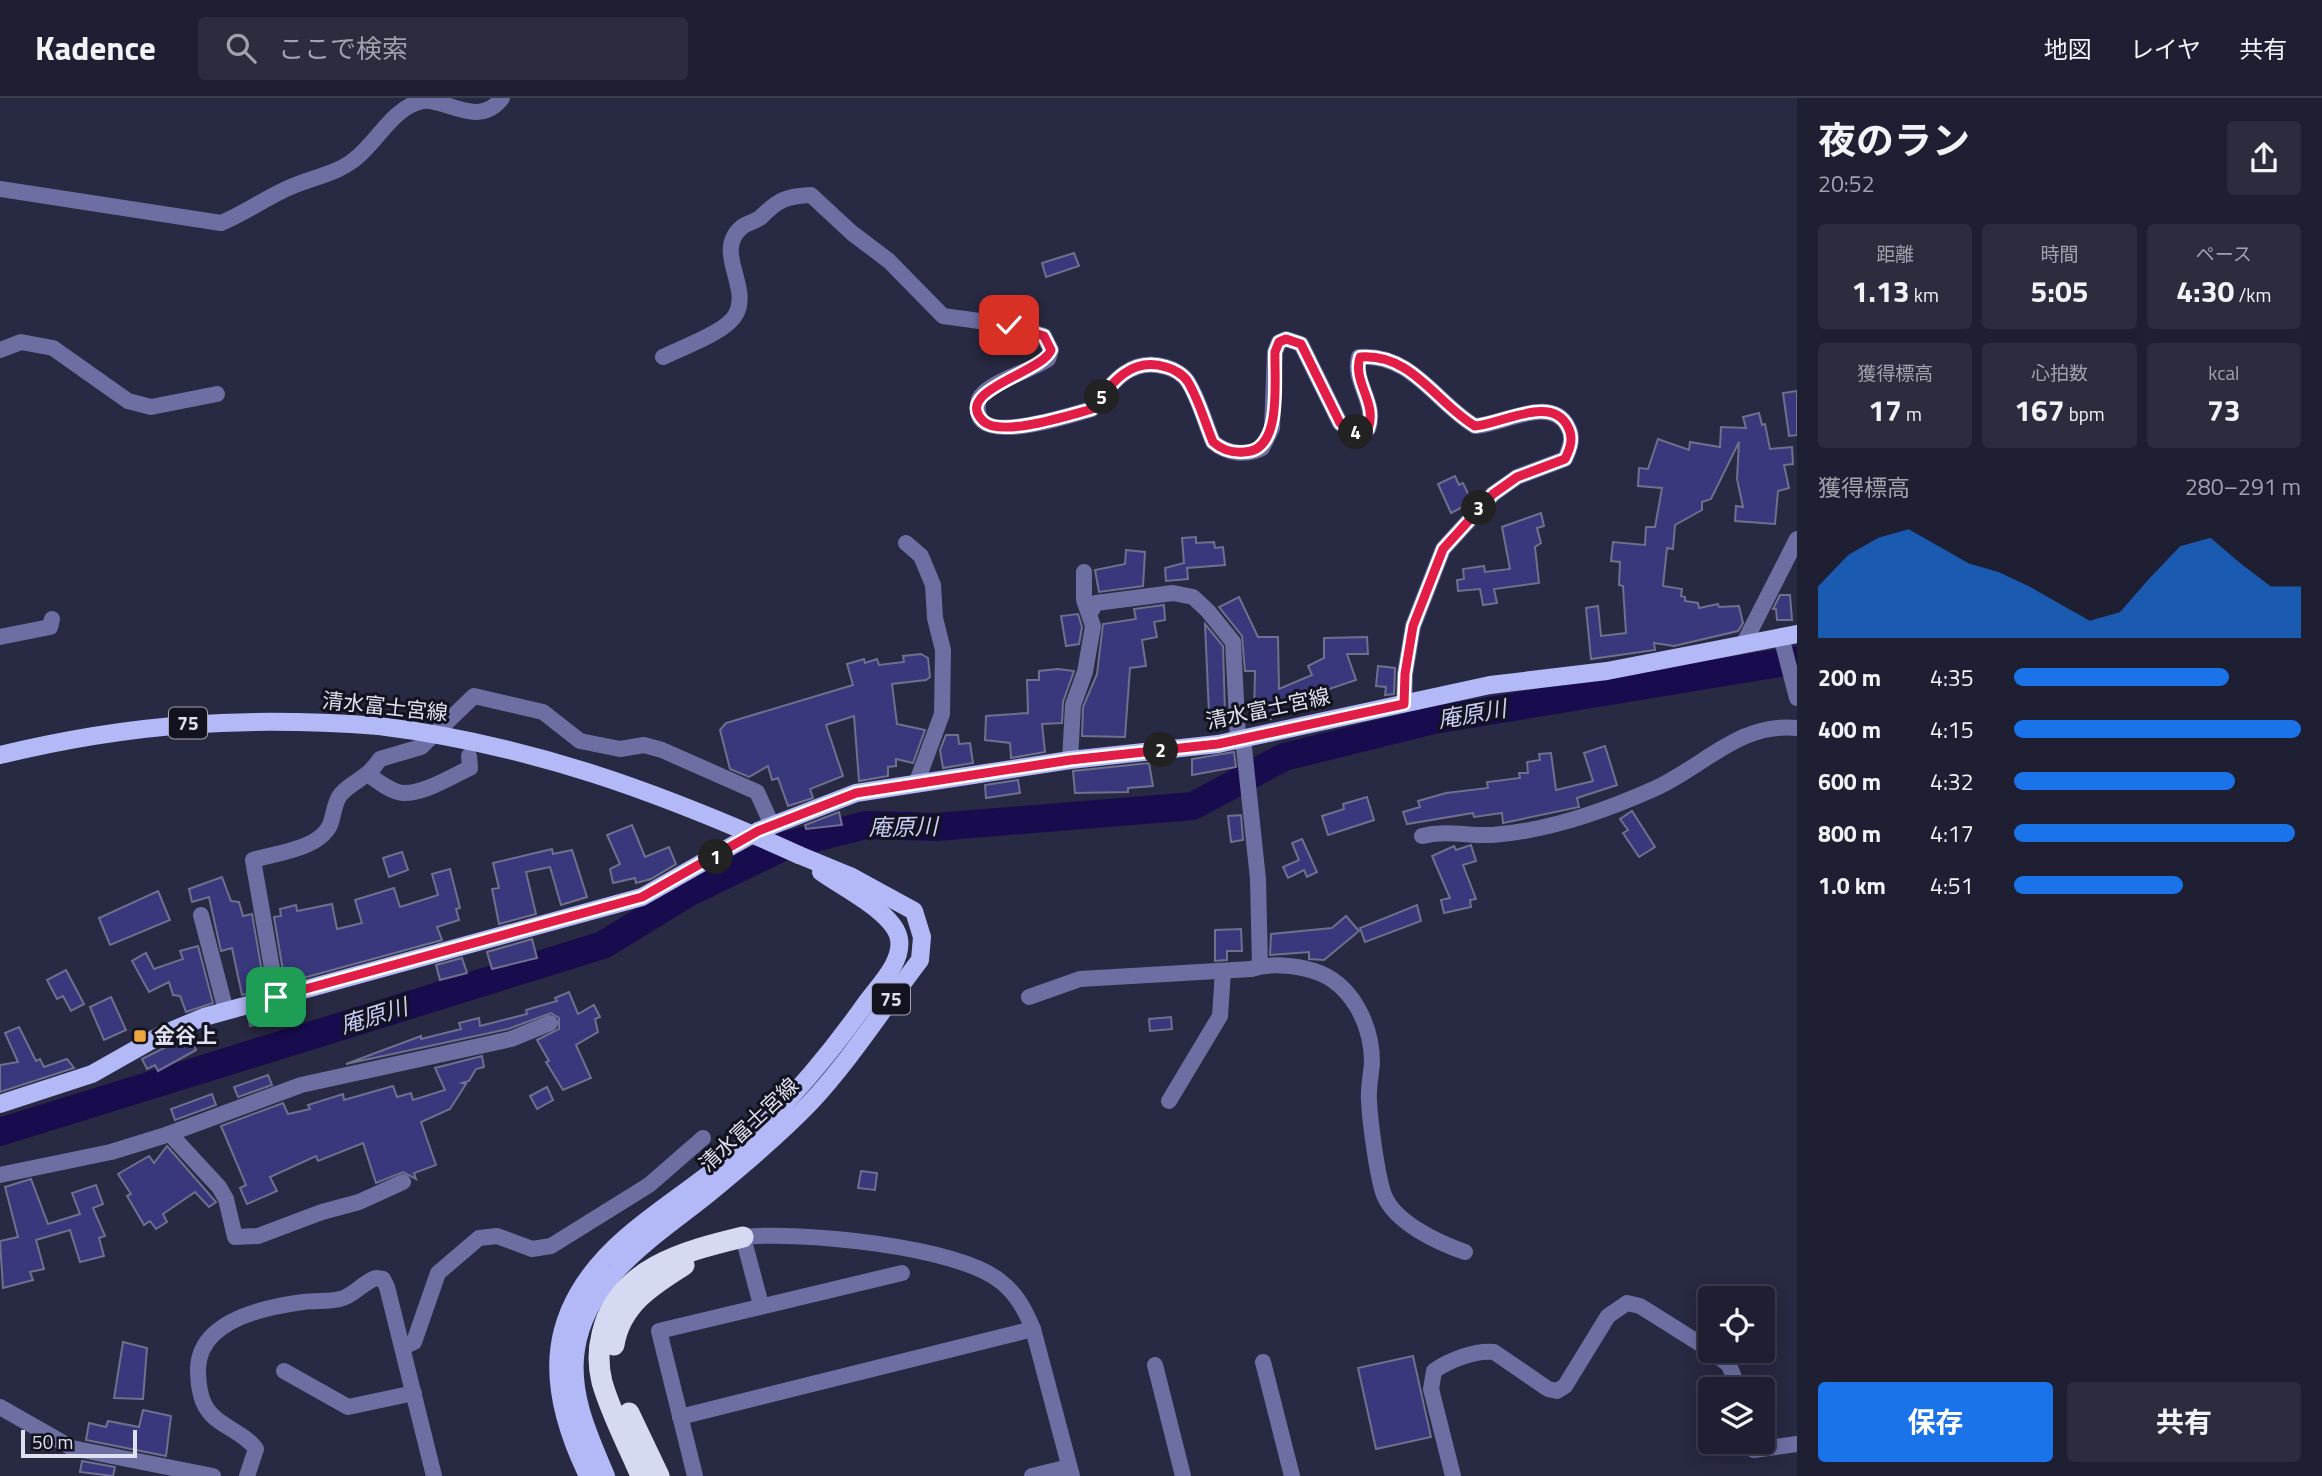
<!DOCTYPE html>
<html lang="ja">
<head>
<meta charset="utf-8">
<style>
	:root { --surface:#1e1f32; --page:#2b2c3e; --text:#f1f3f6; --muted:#a1a2ac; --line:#3c3d4d; --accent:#1a73e8 }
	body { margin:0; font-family:"Titillium Web","Noto Sans JP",sans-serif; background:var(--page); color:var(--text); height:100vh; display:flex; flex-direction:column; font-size:26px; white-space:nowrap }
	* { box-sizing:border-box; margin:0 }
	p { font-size:23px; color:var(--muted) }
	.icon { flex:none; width:38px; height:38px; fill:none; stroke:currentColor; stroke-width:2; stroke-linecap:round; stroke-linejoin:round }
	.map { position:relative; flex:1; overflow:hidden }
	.details { display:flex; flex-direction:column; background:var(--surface); width:525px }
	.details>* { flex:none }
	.tools { position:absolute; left:1698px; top:1188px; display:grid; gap:14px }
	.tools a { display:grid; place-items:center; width:77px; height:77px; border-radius:7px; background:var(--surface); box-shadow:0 4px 18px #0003,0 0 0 2px var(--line); font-size:35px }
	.scale { position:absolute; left:21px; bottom:18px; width:116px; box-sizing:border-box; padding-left:7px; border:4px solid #dfe1f1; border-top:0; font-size:19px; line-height:24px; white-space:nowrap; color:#dfe1f1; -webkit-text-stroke:5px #12131e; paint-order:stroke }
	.pin { position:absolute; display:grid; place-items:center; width:60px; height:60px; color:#fff; margin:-30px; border-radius:14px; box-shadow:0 4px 10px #0006 }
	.km { position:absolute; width:35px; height:35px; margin:-18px; border-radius:50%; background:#222; color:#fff; font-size:19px; line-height:35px; text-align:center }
	.round { display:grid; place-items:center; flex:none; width:74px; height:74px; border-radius:7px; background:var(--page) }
	.summary { display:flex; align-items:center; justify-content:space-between; height:119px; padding:0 21px }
	h1 { font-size:38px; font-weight:700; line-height:52px }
	.metrics { display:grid; grid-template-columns:repeat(3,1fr); gap:10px; height:119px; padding:7px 21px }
	.metrics div { display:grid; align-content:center; border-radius:7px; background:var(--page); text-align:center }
	.metrics b { font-size:30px; font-weight:700 }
	.metrics small { font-size:19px; font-weight:400 }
	.metrics p { font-size:19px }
	.chart { height:196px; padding:14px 21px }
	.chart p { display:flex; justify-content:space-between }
	.chart svg { width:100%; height:126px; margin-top:7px; fill:var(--accent); opacity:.7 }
	.primary-button { display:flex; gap:14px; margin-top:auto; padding:14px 21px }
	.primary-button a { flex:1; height:80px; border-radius:7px; background:var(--accent); color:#fff; font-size:28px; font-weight:700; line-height:80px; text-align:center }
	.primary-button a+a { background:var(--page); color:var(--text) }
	ul { padding:0 21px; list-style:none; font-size:23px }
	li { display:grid; grid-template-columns:112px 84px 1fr; align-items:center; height:52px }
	li i { height:18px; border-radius:9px; background:var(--accent) }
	header { display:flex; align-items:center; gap:42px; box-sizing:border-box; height:98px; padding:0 35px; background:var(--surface); border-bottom:2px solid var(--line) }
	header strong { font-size:33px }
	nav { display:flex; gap:38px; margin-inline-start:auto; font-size:24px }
	.search { width:490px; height:63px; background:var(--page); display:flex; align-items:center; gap:18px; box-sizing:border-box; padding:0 24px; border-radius:7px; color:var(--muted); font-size:26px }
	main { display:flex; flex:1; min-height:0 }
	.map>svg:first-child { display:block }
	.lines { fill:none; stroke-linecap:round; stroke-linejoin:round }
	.river { stroke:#180c4f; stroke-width:28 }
	.building { fill:#3a387d; stroke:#6e708d; stroke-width:2 }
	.minor { stroke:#6d6fa2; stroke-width:16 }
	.major { stroke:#b3b8f6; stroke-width:18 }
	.highway { stroke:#d6d9f2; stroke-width:21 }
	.major-bridge { stroke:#b3b8f6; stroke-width:18 }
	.route-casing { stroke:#fff; stroke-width:14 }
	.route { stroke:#e11d48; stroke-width:9 }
	.poi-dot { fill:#f0a63f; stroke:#12131e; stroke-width:2.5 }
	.labels { text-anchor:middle; stroke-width:6; stroke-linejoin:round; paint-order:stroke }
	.shield { fill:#12131e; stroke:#a2a3b2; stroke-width:2 }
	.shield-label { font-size:19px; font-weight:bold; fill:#dfe1f1 }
	.street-label { font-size:21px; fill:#dfe1f1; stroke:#12131e }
	.poi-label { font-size:21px; font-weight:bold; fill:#dfe1f1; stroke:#12131e; text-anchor:start }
	.water-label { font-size:23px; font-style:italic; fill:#c9ccf6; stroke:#12131e }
</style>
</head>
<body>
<header>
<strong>Kadence</strong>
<div class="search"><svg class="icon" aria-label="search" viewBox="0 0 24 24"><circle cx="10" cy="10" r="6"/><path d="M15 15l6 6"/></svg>ここで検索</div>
<nav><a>地図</a><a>レイヤ</a><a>共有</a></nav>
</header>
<main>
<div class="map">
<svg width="1797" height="1378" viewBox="0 0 1797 1378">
	<rect width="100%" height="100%" fill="#282942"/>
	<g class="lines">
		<polyline class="river" points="0,1034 603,847 686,796 787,747 866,727 936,729 1193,708 1284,659 1434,622 1797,562"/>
	</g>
	<g class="building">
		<polygon points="1074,155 1079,168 1046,179 1042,165"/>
		<polygon points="1797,293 1797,337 1789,338 1783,295"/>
		<polygon points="1759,315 1762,327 1765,326 1770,351 1792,349 1793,366 1784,367 1789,390 1778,393 1775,426 1735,423 1736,408 1743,409 1737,381 1739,344 1711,401 1702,404 1702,412 1675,427 1673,451 1667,450 1663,488 1682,491 1681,498 1685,499 1685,503 1698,505 1699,510 1718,506 1719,509 1739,508 1743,525 1738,533 1674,548 1654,545 1655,552 1591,561 1586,510 1598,508 1601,538 1626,535 1623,488 1619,487 1620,464 1611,463 1613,444 1645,447 1646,429 1655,429 1662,390 1638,388 1639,370 1648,371 1658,341 1689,352 1690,344 1720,349 1721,329 1746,330 1743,319"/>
		<polygon points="1455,378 1459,387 1463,385 1472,404 1451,415 1438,386"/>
		<polygon points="1541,415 1544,428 1537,430 1541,445 1535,449 1539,485 1494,491 1497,505 1483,507 1480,491 1458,493 1457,482 1464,481 1463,471 1484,468 1485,474 1510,471 1502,429"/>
		<polygon points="1196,439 1196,445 1214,444 1215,450 1223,449 1225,467 1187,470 1188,481 1166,483 1165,470 1184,465 1182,440"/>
		<polygon points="1126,452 1145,454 1143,488 1099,494 1095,472 1125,466"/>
		<polygon points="1780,497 1790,497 1792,522 1777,522 1776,511 1773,511"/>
		<polygon points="1239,499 1258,539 1278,539 1279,591 1312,577 1308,568 1324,560 1324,540 1367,539 1368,556 1347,556 1356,582 1312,597 1311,592 1278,606 1278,616 1271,616 1271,621 1254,620 1255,573 1245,573 1242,538 1219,509"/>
		<polygon points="1164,507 1165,522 1154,524 1157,539 1142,542 1146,568 1130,570 1125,639 1082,638 1083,609 1097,576 1103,526 1136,521 1134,511"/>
		<polygon points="1078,516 1082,529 1079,546 1066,548 1061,518"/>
		<polygon points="1205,526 1223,548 1225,615 1209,616"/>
		<polygon points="921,556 928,560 930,579 926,582 892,586 897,626 925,632 913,665 896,661 896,668 888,669 888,678 859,683 854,618 826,627 843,678 810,691 813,700 788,708 778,680 772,682 768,668 749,679 730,671 720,632 726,625 853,587 847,566 864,561 865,565 877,561 879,567 904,564 903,558"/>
		<polygon points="1378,568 1395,570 1394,596 1385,597 1386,589 1376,588"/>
		<polygon points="1058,571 1074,573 1063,604 1062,625 1042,626 1045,654 1011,660 1010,645 985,642 986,618 1028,615 1027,582 1039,582 1039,573"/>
		<polygon points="946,637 958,637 959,646 970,645 973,665 943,670 940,652"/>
		<polygon points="1605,648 1617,687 1577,700 1579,709 1503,725 1502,715 1474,719 1473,715 1407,726 1403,714 1420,709 1418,703 1446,695 1488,690 1487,684 1520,680 1519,675 1528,675 1527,664 1540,662 1539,656 1551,655 1556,692 1593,683 1584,655"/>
		<polygon points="1234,654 1236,669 1192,677 1192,661"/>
		<polygon points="1149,665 1153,688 1128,690 1128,694 1075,695 1073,673"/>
		<polygon points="1018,682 1020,695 986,700 985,687"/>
		<polygon points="1367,699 1374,722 1328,737 1322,718 1344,711 1343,706"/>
		<polygon points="1632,713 1655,749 1639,759 1623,735 1628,732 1620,721"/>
		<polygon points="839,714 842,727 806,731 805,727"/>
		<polygon points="1241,717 1243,742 1231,744 1228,718"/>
		<polygon points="632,727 645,759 669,749 676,766 651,781 636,785 635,780 613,785 610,771 620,766 607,737"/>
		<polygon points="1302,741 1317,774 1307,779 1304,772 1288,780 1283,769 1299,762 1292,745"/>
		<polygon points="1471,747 1476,763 1463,767 1476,801 1470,802 1471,809 1444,815 1441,802 1450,800 1432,758 1454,748 1456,752"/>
		<polygon points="552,751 553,756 572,752 587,799 561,807 550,769 526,774 536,816 499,826 492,791 499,790 493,765"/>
		<polygon points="402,754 408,772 389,779 383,760"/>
		<polygon points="450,771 460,810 456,811 459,822 437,829 442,842 285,885 274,819 281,818 280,811 296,807 297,813 332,806 337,831 362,825 355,802 394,790 400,809 438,797 432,776"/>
		<polygon points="222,779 231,803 239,804 243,818 252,816 265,891 242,897 232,850 221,853 209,799 192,804 189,791"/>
		<polygon points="158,793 170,822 110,847 99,820"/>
		<polygon points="1417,807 1421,823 1365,844 1360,830"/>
		<polygon points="1346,818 1359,833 1324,862 1309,861 1309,854 1270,857 1271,836 1332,830"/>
		<polygon points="1241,831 1242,853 1227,853 1227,862 1215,863 1215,832"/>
		<polygon points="532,841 537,860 492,871 487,854"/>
		<polygon points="198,848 213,905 186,914 180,898 173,897 169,884 149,894 132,863 146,855 154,871 183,861 180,853"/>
		<polygon points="462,860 467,875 440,882 436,867"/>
		<polygon points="66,872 84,906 71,913 63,898 57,901 47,882"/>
		<polygon points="569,894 578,916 594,907 600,919 595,921 598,934 576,947 591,980 563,992 546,964 549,963 537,942 559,931 559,920 551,915 508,931 346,966 421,938 421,941 461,931 459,925 479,920 480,928 527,916 526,912 557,903 555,900"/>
		<polygon points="111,899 126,932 104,942 90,909"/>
		<polygon points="296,906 298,918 250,928 248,919"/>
		<polygon points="1171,919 1172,931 1150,933 1149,921"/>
		<polygon points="19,929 36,963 40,961 44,969 67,961 74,970 0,994 0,967 18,964 5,935"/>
		<polygon points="190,937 196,952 158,973 155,967 147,971 142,961"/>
		<polygon points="482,958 484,969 476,971 469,983 462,985 466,986 450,1011 421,1024 436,1067 414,1075 416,1081 403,1074 376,1085 363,1045 318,1063 316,1058 270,1079 277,1093 247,1106 240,1090 246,1087 221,1028 283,1005 288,1016 310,1011 308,1007 343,996 344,1002 393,988 397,999 411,995 413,1002 445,992 435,970"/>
		<polygon points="268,977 272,987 238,999 234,989"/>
		<polygon points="547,989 553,1002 537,1011 530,998"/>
		<polygon points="212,996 216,1007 175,1022 171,1011"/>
		<polygon points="167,1048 216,1104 209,1109 195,1094 163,1116 167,1124 156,1131 150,1123 144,1127 127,1098 131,1096 118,1076 149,1058 154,1065"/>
		<polygon points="861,1073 877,1075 875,1092 858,1090"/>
		<polygon points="31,1081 48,1126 80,1116 72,1095 96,1087 103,1106 93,1110 105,1138 99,1140 104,1158 80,1164 70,1132 36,1142 44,1171 30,1174 33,1182 3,1190 0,1143 18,1139 5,1089"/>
		<polygon points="123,1244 147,1250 143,1301 114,1300"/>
		<polygon points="1413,1258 1431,1339 1376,1351 1358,1270"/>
		<polygon points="143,1312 171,1318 166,1358 86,1342 89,1325 106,1329 108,1323 139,1329"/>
		<polygon points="82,1363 115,1369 113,1378 80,1374"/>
	</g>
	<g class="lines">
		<g class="minor">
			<path d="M0,91L221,125C243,116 261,103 282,93C304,81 336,77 355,61C378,43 393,9 423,3C445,0 479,31 502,0"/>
			<polyline points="0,252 21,244 53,250 128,303 151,309 217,296"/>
			<path d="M663,259C683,249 727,234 736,216C751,188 713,153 742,129C747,125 755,124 761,119C778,102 786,98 811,97L852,135L889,163L943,218L1009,227L1044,238L1051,252L1048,261C1031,273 993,282 981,298C977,303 977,312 979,318C990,344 1071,317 1092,311C1111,286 1130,258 1166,269C1174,271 1184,277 1188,284C1199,301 1205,325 1213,344C1227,356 1246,358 1262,350L1272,330L1275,254L1279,244L1286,241L1301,246L1340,325C1350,333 1356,337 1368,331C1378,306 1352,284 1359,259C1412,255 1436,305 1475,328C1502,327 1552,296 1568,329C1574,340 1570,350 1565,361L1517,379L1493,396L1443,451L1413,528L1405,576L1404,606"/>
			<polyline points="906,445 921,458 933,487 935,520 943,552 942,616 916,686"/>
			<polyline points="1090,515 1096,505 1173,495 1193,499 1208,513 1233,544 1238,641"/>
			<polyline points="1781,538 1797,600"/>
			<polyline points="0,539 50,529 52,521"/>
			<polyline points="1744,545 1797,441"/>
			<polyline points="1243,640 1258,781 1260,868"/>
			<polyline points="1070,662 1073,607 1085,574 1093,528 1084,502 1084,474"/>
			<path d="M369,677C379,684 391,694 403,695C424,696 452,678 470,670L469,658"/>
			<path d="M1422,738C1446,732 1468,738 1492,737C1548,733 1605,713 1656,690C1704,668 1740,624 1797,630"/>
			<polyline points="201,817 226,913"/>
			<path d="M277,899L253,762C276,755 319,751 330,727C334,717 334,704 341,696C355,681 366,682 380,661L421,649L474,598L543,614L580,643L620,651L644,647L662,652L757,694L772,727"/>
			<path d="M1029,899L1080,881L1251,871C1270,865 1295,867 1314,873C1352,885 1372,927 1372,965C1371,978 1368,990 1369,1003C1370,1023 1377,1078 1384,1097C1395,1125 1439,1145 1465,1154"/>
			<polyline points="1169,1003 1220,918 1223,873"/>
			<polyline points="170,1036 219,1089 226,1101 235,1139 258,1138 322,1114 359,1104 403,1084"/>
			<polyline points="0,1077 111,1054 163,1038 301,987 511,941 550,925"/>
			<path d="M761,1207L743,1139C799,1133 957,1148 1000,1183C1017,1196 1025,1212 1033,1231L1072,1378"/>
			<polyline points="403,1249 414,1244 438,1175 479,1140 497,1138 532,1151 551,1148 649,1087 703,1040"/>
			<polyline points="1711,1253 1729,1267 1739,1292"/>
			<polyline points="1263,1264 1292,1378"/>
			<polyline points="1155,1267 1183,1378"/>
			<polyline points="284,1273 348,1309 414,1295"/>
			<polyline points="0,1309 72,1350 213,1378"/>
			<polyline points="680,1319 1033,1231"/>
			<polyline points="1752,1344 1754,1352 1797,1346"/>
			<path d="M247,1378L256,1351C243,1333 219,1329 207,1311C199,1299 198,1283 198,1270C200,1222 265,1209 303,1204C315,1202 328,1204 340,1201C354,1198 363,1184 376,1180L383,1181L387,1189L434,1378"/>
			<polyline points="695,1378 659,1233 902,1175"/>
			<polyline points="1032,1378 1069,1369"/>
			<path d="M1453,1378L1431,1291L1434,1273C1449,1262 1476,1252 1494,1254L1548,1291L1557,1293L1565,1288L1608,1218L1627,1205L1640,1208L1710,1252"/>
		</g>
		<g class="major">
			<path d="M0,657C133,625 242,618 379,628"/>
			<polyline points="0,1006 92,976 161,937 204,919 642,799 758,733 856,695 1070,662 1218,646 1490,587 1607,573 1797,536"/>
			<path d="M588,1378C543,1286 544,1211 625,1140C658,1111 696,1088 730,1059C781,1014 827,960 866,905C879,887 903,864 899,841C895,815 843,790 821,774"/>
			<path d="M606,1378C589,1338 569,1296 576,1251C587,1179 656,1138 707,1097C742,1068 778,1038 810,1005C851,961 884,909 920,862L922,839L914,813L850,778L799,757"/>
		</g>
		<g class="highway">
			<path d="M614,1247C620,1207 652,1187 684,1167"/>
			<polyline points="629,1315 659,1378"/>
			<path d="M641,1378C628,1347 611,1316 602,1284C598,1268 598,1252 602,1236C617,1170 685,1153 743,1139"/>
		</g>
		<path class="major-bridge" d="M379,628C532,647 659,694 799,757"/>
	</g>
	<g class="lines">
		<g class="route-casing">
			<path id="route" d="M276,899L642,799L758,733L856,695L1070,662L1218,646L1404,606L1405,576L1413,528L1443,451L1493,396L1517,379L1565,361C1570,351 1574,340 1568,329C1552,296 1502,326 1475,328C1436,305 1412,255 1360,259C1352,284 1378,305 1368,331C1356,337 1350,333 1340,325L1301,246L1286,241L1279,244L1275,254C1274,283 1283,354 1244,354C1232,355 1222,352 1213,344C1205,325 1199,302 1188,284C1184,277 1174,271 1166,269C1130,258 1111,286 1092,311C1070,317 1000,340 983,323C952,292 1043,275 1051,252L1044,238L1009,227"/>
		</g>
		<use href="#route" class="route"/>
	</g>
	<rect class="poi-dot" x="133" y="931" width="14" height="14" rx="3.5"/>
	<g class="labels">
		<g class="shield">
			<rect x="169" y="609.5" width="38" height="31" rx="5"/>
			<rect x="872" y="885.5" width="38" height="31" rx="5"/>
		</g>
		<g class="shield-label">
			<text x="188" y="632">75</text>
			<text x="891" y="908">75</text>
		</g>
		<g class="street-label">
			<text transform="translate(385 609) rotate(6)" y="7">清水富士宮線</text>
			<text transform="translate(1268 611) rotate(-12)" y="7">清水富士宮線</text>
			<text transform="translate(749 1027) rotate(-43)" y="7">清水富士宮線</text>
		</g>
		<g class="poi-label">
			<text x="154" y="945">金谷上</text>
		</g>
		<g class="water-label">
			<text transform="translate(1472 616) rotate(-10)" y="8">庵原川</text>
			<text transform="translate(903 729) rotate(-1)" y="8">庵原川</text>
			<text transform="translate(374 918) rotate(-17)" y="8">庵原川</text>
		</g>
	</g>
</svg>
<div class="tools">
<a><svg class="icon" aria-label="locate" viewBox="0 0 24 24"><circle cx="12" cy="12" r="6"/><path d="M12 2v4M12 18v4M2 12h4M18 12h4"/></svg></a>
<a><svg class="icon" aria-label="layers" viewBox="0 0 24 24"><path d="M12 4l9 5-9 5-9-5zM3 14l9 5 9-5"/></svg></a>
</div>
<div class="scale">50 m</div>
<div class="pin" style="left:276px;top:899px;background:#1e9e55"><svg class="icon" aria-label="arrive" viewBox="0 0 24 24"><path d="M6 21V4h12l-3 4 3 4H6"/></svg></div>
<div class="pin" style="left:1009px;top:227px;background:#d93025"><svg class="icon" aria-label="check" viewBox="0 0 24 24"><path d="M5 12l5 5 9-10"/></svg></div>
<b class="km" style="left:716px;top:759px">1</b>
<b class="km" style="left:1161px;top:652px">2</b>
<b class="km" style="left:1479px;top:410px">3</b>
<b class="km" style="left:1356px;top:334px">4</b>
<b class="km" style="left:1102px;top:299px">5</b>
</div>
<section class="details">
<div class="summary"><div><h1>夜のラン</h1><p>20:52</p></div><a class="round"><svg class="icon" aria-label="share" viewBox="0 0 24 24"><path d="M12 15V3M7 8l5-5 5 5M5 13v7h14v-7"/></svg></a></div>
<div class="metrics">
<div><p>距離</p><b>1.13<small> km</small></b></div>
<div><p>時間</p><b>5:05</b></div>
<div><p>ペース</p><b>4:30<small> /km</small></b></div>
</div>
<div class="metrics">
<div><p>獲得標高</p><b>17<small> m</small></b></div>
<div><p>心拍数</p><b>167<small> bpm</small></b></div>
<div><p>kcal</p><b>73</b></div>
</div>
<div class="chart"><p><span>獲得標高</span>280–291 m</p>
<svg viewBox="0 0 160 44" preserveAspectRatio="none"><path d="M0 44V26L10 15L20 9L30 6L40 12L50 18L60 21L70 26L80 32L90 38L100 35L110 23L120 12L130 9L140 18L150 26L160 26V44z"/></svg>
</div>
<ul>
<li><b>200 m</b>4:35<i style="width:75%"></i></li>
<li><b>400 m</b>4:15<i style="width:100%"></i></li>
<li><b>600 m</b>4:32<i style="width:77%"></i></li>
<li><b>800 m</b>4:17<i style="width:98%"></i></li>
<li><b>1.0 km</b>4:51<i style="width:59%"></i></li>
</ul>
<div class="primary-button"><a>保存</a><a>共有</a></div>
</section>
</main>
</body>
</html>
